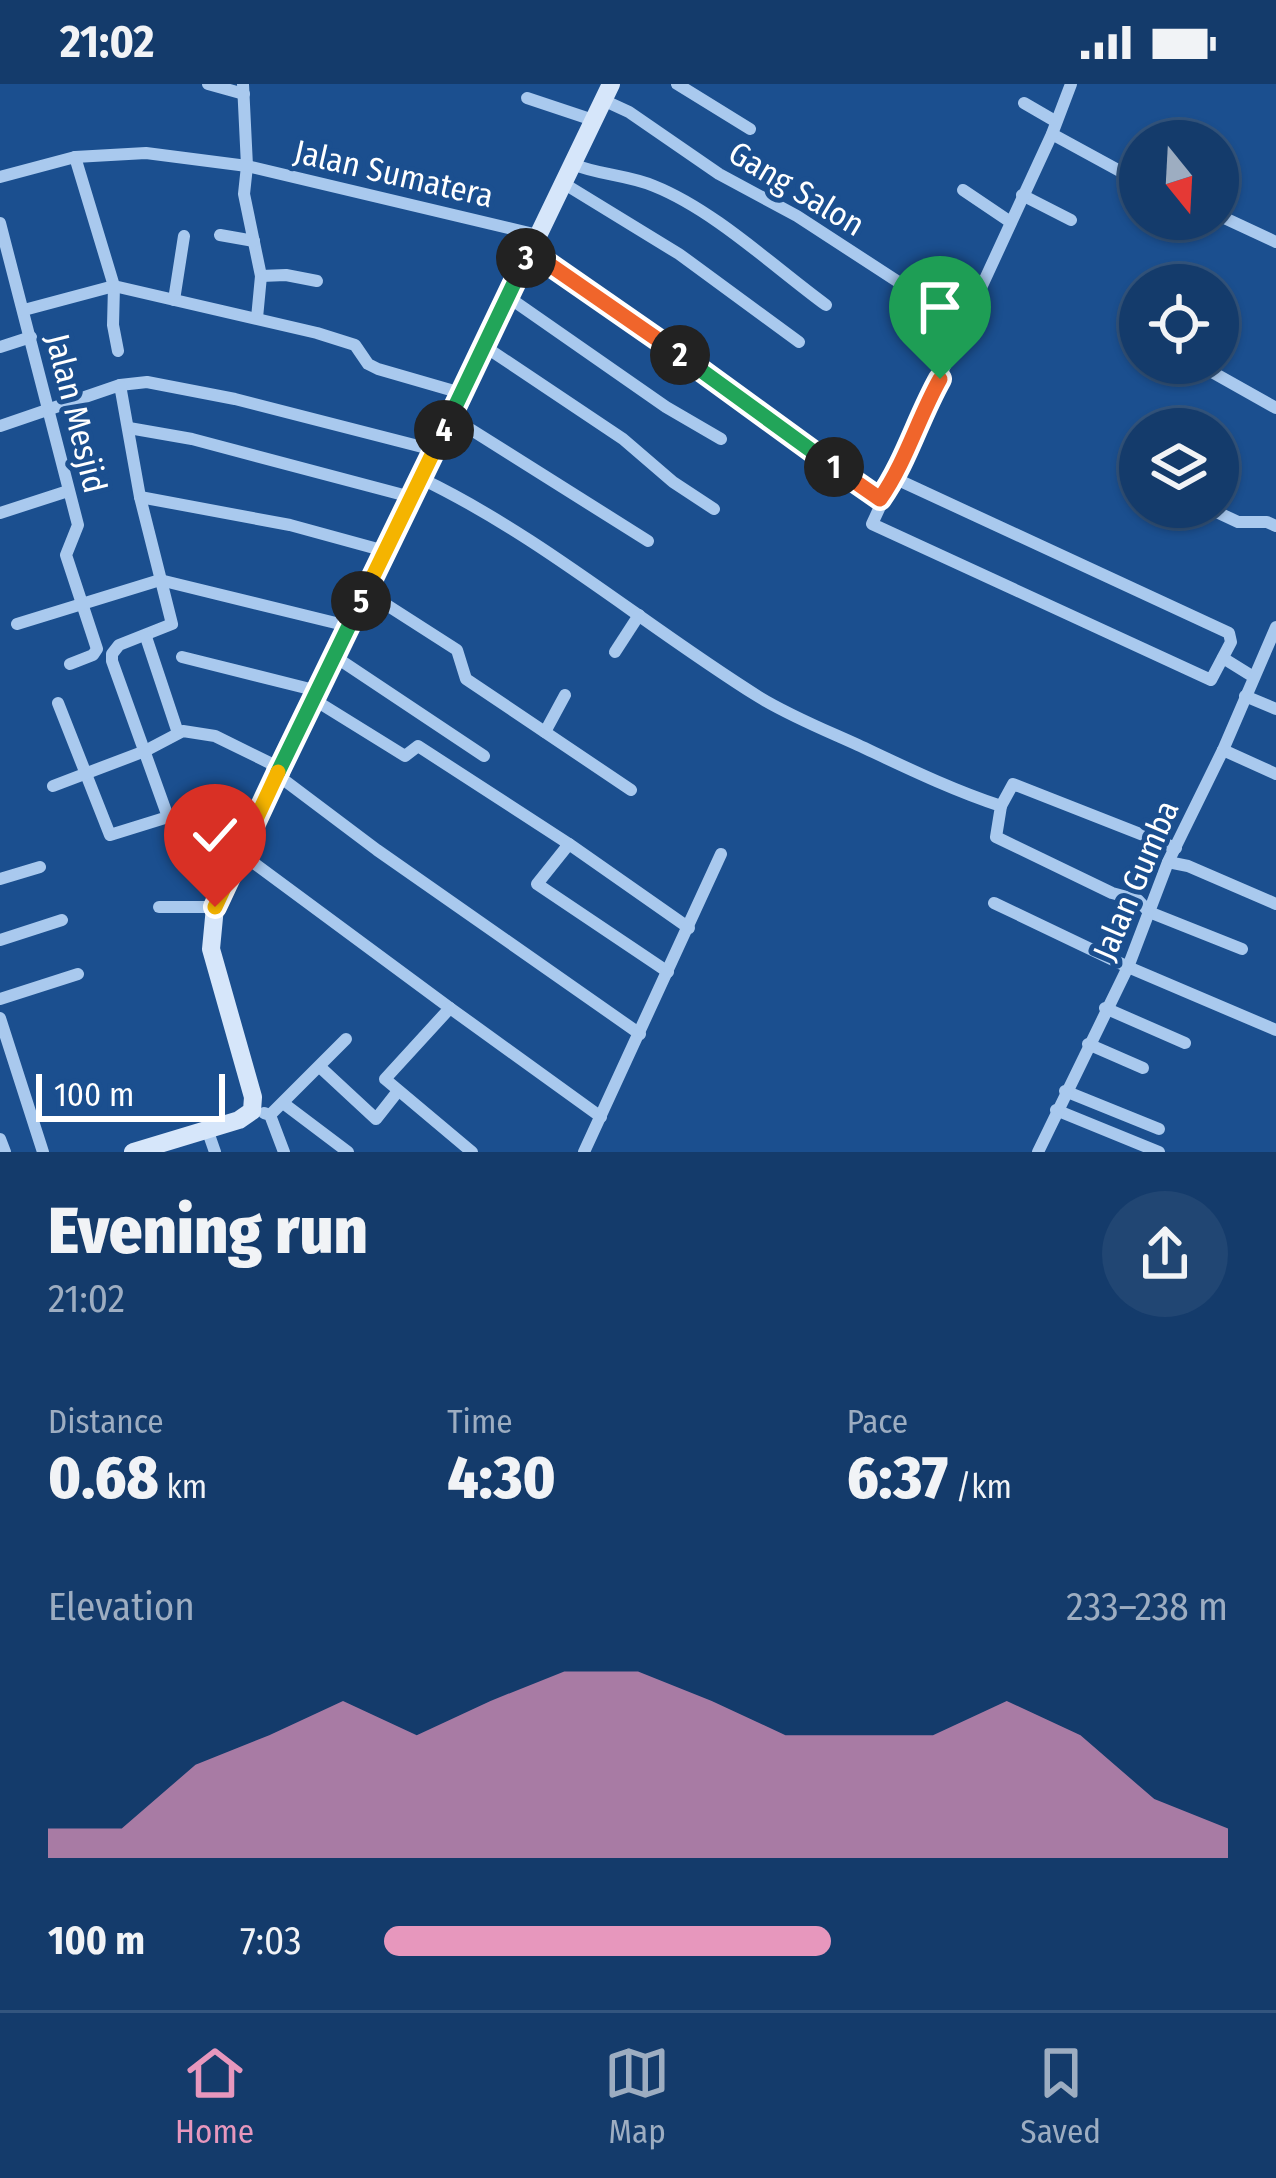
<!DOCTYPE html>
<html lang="en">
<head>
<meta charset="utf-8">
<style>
	:root { --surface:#143b6b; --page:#214673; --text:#f1f3f6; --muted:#9dadc1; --line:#33557e; --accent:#e797bd }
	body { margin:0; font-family:"Fira Sans Condensed",sans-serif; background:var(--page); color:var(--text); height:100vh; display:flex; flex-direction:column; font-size:45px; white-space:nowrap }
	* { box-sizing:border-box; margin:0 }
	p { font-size:39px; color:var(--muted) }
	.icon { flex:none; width:66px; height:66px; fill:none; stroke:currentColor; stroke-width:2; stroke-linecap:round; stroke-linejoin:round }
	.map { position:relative; height:1068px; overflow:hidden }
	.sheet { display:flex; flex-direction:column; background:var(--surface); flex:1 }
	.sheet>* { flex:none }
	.needle { width:78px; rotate:162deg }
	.tools { position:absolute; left:1119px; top:36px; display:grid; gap:24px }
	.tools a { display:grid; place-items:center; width:120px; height:120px; border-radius:50%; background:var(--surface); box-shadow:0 3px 9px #0004,0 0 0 3px var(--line); font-size:60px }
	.scale { position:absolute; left:36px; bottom:30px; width:189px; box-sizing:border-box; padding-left:12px; border:6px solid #fff; border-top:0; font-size:33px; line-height:42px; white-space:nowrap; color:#fff; -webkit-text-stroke:9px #1b4f8f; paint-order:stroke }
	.pin { position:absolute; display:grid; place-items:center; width:102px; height:102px; color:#fff; margin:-123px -51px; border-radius:50% 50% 50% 0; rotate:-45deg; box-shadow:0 0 12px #0007 }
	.pin .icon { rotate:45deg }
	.km { position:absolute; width:60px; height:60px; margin:-30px; border-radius:50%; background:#222; color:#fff; font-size:33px; line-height:60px; text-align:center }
	.round { display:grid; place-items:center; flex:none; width:126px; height:126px; border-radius:63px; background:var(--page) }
	.headline { display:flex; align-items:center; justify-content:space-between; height:204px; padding:0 48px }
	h1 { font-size:66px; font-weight:800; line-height:90px }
	.stats { display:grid; grid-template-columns:repeat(3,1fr); gap:18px; height:204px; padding:12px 48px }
	.stats div { display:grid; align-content:center }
	.stats b { font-size:60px; font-weight:800 }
	.stats small { font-size:33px; font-weight:400 }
	.stats p { font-size:33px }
	.chart { height:336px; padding:24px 48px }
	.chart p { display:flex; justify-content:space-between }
	.chart svg { width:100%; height:216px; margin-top:12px; fill:var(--accent); opacity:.7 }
	ul { padding:0 48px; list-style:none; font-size:39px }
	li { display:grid; grid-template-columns:192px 144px 1fr; align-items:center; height:90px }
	li i { height:30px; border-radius:15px; background:var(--accent) }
	.status { display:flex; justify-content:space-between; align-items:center; height:84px; padding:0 60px; background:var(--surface); direction:ltr }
	.status svg { height:33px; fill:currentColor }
	.dock { display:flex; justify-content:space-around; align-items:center; height:168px; border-top:3px solid var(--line); background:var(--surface); font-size:33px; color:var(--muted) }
	.dock a { display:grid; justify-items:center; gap:6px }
	.dock .active { color:var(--accent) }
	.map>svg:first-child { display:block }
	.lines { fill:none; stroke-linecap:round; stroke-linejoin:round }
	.street { stroke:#a9c9ee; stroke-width:12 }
	.secondary { stroke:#d6e6fa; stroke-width:18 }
	.split-1-casing { stroke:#fff; stroke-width:24 }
	.split-2-casing { stroke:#fff; stroke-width:24 }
	.split-3-casing { stroke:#fff; stroke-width:24 }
	.split-4-casing { stroke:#fff; stroke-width:24 }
	.split-5-casing { stroke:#fff; stroke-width:24 }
	.split-6-casing { stroke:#fff; stroke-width:24 }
	.split-7-casing { stroke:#fff; stroke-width:24 }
	.split-1 { stroke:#f0652b; stroke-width:15 }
	.split-2 { stroke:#22a559; stroke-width:15 }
	.split-3 { stroke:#f0652b; stroke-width:15 }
	.split-4 { stroke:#22a559; stroke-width:15 }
	.split-5 { stroke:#f5b400; stroke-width:15 }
	.split-6 { stroke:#22a559; stroke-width:15 }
	.split-7 { stroke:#f5b400; stroke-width:15 }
	.labels { text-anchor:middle; stroke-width:10; stroke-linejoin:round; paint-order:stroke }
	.street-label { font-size:33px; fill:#fff; stroke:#1b4f8f }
</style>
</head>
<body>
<div class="status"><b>21:02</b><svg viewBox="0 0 49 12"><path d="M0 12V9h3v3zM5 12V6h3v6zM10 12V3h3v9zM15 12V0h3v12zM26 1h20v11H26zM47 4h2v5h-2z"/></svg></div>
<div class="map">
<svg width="1276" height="1068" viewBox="0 0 1276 1068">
	<rect width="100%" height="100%" fill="#1b4f8f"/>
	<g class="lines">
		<g class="street">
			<polyline points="208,0 244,10"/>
			<polyline points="243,0 247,82 244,110 261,192 257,234"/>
			<polyline points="677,0 750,45"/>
			<polyline points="527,14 593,36"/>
			<polyline points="603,16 629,28 719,90 797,132 963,240"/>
			<polyline points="1024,19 1055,37"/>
			<polyline points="1052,50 1140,98"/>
			<polyline points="75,73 114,202 113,241 118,267"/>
			<path d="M572,80C599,91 628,91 654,102C714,126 774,183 826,221"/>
			<polyline points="0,93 75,73 146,69 247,82 538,151"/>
			<polyline points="563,99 679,170 799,258"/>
			<polyline points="963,106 1009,137"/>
			<polyline points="1022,111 1071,136"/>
			<polyline points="1218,131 1276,158"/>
			<polyline points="0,139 78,441 66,471 97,565 93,571 70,580"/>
			<polyline points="220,151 254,157"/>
			<path d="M530,167C649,246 763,333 880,415"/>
			<polyline points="261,192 286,191 317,197"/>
			<polyline points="508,213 666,323 721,355"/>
			<polyline points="174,216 184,152"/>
			<polyline points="24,226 114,202 317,249 355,261 368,280 378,285 461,309"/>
			<polyline points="484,262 623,355 673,398 714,425"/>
			<polyline points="0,263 31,253"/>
			<polyline points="1196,279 1276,324"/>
			<polyline points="120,301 147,298 235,315 434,366"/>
			<polyline points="451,333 648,457"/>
			<polyline points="0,342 120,301 140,413 172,540 119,561 112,570 112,577 168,733 110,751 58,619"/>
			<polyline points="129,344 192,355 411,413"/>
			<polyline points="1129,380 1140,386"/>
			<path d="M420,394C541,452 645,542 759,613C790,632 825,646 858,661C905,683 952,706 1001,722L996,753L1112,809L1138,816L1149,828L1242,865"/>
			<polyline points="894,394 1229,549 1231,558 1211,596 872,440 1052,50 1071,0"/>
			<polyline points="140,413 290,441 385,467"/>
			<polyline points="1206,423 1238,438 1267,438 1276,442"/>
			<polyline points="0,429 68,407"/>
			<polyline points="365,507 457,566 466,595 631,706"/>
			<polyline points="17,540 160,496 348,542"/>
			<polyline points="146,553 178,649"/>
			<polyline points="615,568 639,531"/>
			<polyline points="334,572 484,672"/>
			<polyline points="182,573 318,607"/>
			<polyline points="1223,574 1252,592"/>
			<polyline points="1245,612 1276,625"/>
			<polyline points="313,615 405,672 418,662 569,760 537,800 668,888"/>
			<polyline points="545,648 565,611"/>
			<polyline points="1223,666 1276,690"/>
			<polyline points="276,690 377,766 640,950"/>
			<polyline points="53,702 145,667 183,647 215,652 280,684"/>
			<polyline points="1001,722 1013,700 1176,764"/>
			<polyline points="569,760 689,844"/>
			<polyline points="239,768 450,924 385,995 472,1068"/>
			<polyline points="1168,778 1188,782 1276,820"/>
			<polyline points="0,795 40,783"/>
			<polyline points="994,819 1128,883 1276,946"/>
			<polyline points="159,823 215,823"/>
			<polyline points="0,856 62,836"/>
			<polyline points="0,915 78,890"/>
			<polyline points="450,924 601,1033"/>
			<polyline points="1105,924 1185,959"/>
			<polyline points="0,934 43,1068"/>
			<polyline points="1088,960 1143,984"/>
			<polyline points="321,984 376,1035 398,1007"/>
			<polyline points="1065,1007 1159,1045"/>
			<polyline points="283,1019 348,1068"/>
			<polyline points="1056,1026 1159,1068"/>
			<polyline points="264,1029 270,1031 284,1068"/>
			<polyline points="270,1031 346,955"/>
			<polyline points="207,1045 215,1068"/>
			<polyline points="0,1055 5,1068"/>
			<polyline points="584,1068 721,770"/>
			<polyline points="1038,1068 1128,883 1168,778 1223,666 1276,543"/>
		</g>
		<polyline class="secondary" points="133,1068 239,1036 252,1027 253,1013 211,865 215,823 611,0"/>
	</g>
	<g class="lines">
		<g class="split-1-casing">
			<path id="split-1" d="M834,383L880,415C906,378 918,334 940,295"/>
		</g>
		<g class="split-2-casing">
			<polyline id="split-2" points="680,271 834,383"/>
		</g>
		<g class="split-3-casing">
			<polyline id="split-3" points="526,174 530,167 680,271"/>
		</g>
		<g class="split-4-casing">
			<polyline id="split-4" points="444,346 526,174"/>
		</g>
		<g class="split-5-casing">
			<polyline id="split-5" points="361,517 444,346"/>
		</g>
		<g class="split-6-casing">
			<polyline id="split-6" points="278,688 361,517"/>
		</g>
		<g class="split-7-casing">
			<polyline id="split-7" points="215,823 278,688"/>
		</g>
		<use href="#split-1" class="split-1"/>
		<use href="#split-2" class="split-2"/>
		<use href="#split-3" class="split-3"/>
		<use href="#split-4" class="split-4"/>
		<use href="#split-5" class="split-5"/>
		<use href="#split-6" class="split-6"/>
		<use href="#split-7" class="split-7"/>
	</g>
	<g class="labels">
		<g class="street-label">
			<text transform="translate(394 89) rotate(13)" y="12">Jalan Sumatera</text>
			<text transform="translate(797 104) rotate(31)" y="12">Gang Salon</text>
			<text transform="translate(77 329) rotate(76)" y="12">Jalan Mesjid</text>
			<text transform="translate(1135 796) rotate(-67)" y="12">Jalan Gumba</text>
		</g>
	</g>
</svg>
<div class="tools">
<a><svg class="needle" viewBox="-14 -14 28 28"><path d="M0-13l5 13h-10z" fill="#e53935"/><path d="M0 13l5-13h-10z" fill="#9dadc1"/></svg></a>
<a><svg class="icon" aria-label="locate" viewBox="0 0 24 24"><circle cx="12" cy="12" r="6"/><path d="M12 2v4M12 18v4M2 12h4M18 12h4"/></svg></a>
<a><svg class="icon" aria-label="layers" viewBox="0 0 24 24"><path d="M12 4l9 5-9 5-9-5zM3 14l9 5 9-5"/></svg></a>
</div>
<div class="scale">100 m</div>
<div class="pin" style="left:940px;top:295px;background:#1e9e55"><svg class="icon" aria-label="arrive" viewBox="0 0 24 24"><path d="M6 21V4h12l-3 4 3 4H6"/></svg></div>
<div class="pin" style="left:215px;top:823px;background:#d93025"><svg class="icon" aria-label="check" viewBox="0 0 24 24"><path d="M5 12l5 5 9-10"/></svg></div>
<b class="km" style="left:834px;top:383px">1</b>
<b class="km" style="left:680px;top:271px">2</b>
<b class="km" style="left:526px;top:174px">3</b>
<b class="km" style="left:444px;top:346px">4</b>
<b class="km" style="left:361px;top:517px">5</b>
</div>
<section class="sheet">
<div class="headline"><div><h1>Evening run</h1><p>21:02</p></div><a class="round"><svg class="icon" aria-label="share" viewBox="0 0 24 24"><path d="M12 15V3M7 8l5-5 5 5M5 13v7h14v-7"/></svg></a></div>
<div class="stats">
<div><p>Distance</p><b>0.68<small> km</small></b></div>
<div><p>Time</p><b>4:30</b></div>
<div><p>Pace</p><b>6:37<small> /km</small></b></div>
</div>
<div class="chart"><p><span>Elevation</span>233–238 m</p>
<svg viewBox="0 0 160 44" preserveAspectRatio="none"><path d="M0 44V38L10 38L20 25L30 19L40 12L50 19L60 12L70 6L80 6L90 12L100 19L110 19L120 19L130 12L140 19L150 32L160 38V44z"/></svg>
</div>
<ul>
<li><b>100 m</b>7:03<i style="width:53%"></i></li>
</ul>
</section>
<nav class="dock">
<a class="active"><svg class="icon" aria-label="home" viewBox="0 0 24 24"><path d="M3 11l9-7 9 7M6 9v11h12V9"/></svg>Home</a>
<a><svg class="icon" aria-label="map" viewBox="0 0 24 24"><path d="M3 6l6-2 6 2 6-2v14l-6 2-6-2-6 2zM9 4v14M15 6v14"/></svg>Map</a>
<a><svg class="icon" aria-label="saved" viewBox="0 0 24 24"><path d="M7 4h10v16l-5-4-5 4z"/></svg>Saved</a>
</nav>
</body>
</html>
